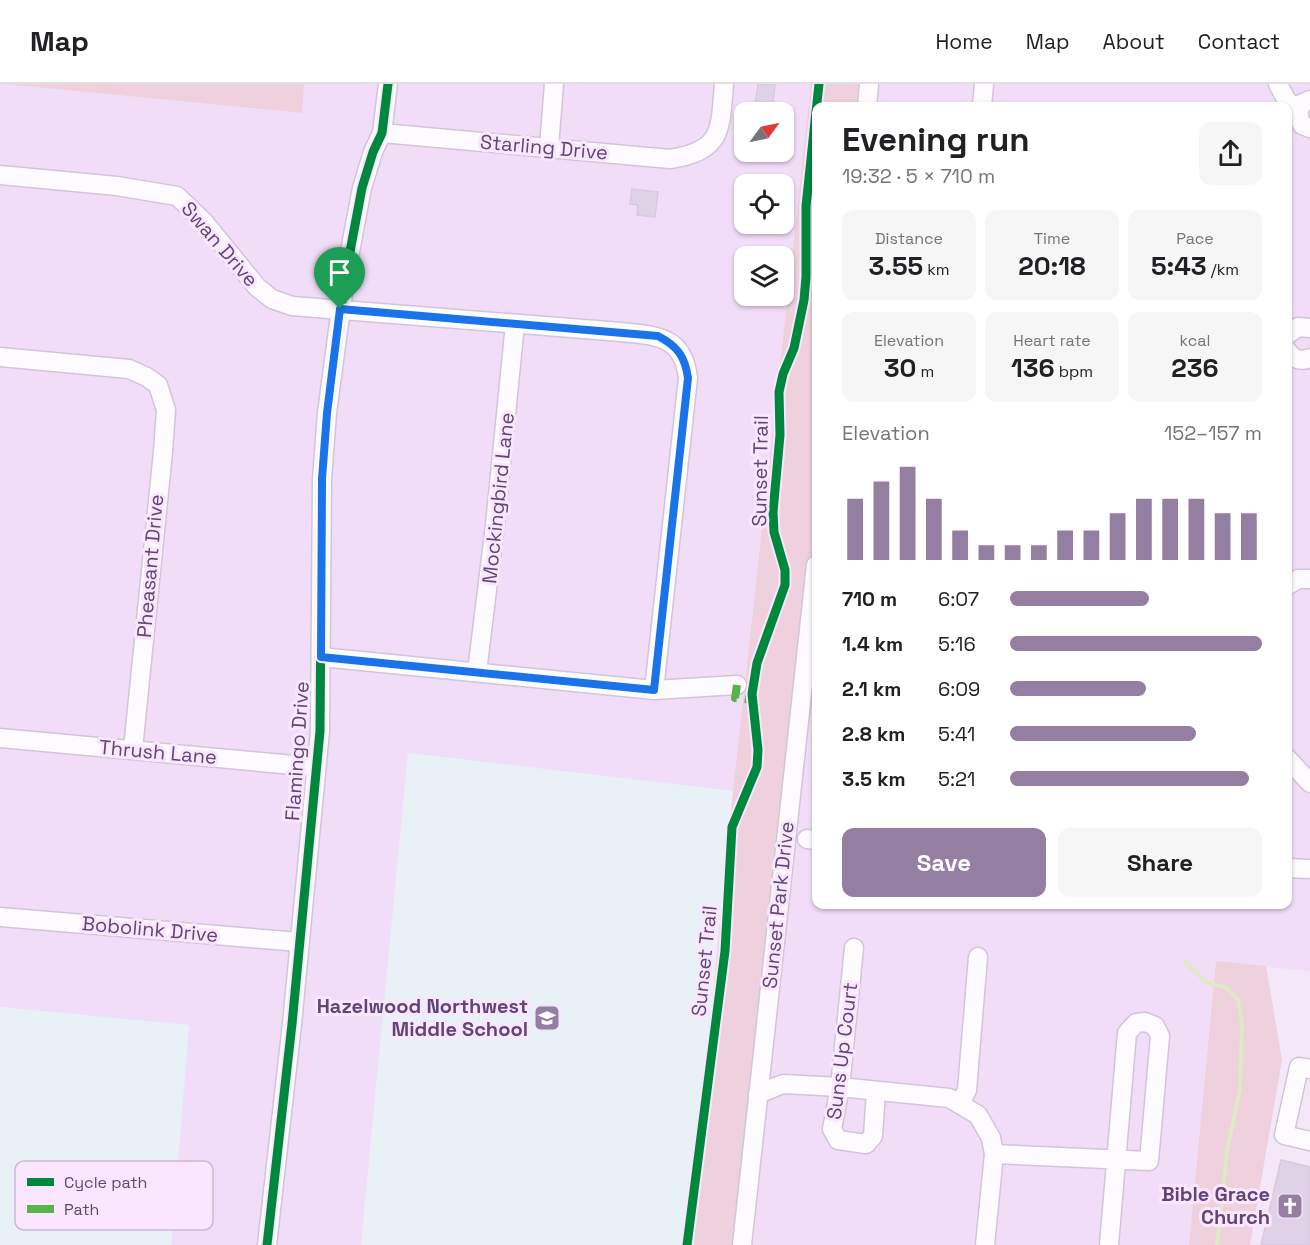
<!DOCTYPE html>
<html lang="en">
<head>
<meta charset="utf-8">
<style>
	:root { --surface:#fff; --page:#f6f6f6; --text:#202124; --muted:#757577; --line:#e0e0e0; --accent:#947ea2 }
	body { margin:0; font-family:"Space Grotesk",sans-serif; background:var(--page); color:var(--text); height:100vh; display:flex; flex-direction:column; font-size:22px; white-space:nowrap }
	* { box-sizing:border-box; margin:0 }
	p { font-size:20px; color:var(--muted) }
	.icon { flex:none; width:33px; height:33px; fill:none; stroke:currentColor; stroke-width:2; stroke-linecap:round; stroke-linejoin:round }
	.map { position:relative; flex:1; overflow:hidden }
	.side { position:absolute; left:812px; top:18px; width:480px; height:807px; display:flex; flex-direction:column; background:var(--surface); border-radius:12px; box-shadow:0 2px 4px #0004 }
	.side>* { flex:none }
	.needle { width:39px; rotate:57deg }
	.fabs { position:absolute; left:734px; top:18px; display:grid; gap:12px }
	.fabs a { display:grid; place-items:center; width:60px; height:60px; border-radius:12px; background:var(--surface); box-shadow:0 2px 4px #0004; font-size:30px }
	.pin { position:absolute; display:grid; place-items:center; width:51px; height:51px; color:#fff; margin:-62px -26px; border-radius:50% 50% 50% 0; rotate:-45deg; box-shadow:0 0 6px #0007 }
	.pin .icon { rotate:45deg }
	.round { display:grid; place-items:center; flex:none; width:63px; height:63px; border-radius:12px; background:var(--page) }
	.summary { display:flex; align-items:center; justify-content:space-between; height:102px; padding:0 30px }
	h1 { font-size:33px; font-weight:700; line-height:45px }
	.stats { display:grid; grid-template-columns:repeat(3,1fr); gap:9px; height:102px; padding:6px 30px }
	.stats div { display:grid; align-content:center; border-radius:12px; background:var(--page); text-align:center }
	.stats b { font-size:26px; font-weight:700 }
	.stats small { font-size:16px; font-weight:400 }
	.stats p { font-size:16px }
	.chart { height:168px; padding:12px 30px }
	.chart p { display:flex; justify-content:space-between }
	.chart svg { width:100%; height:108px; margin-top:6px; stroke:var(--accent); stroke-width:6 }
	.action { display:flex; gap:12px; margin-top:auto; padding:12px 30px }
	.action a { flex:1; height:69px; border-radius:12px; background:var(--accent); color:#fff; font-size:24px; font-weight:700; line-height:69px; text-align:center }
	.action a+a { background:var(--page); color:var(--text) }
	ul { padding:0 30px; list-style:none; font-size:20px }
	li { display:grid; grid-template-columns:96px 72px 1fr; align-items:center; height:45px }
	li i { height:15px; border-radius:8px; background:var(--accent) }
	header { display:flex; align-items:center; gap:36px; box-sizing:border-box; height:84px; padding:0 30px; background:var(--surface); border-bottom:2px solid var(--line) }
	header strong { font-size:28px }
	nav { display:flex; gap:33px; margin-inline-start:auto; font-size:21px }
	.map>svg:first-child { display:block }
	.residential { fill:#f2ddf9; fill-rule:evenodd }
	.education { fill:#e7f1f6 }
	.green { fill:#efd0dd }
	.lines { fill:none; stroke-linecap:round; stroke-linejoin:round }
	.stream { stroke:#dfe8c7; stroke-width:4 }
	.building { fill:#dfd1e6; stroke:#d8c9e0; stroke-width:1.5 }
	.minor-casing { stroke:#d1c5d8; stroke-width:21 }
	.minor { stroke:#fdfbfe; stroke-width:18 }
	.quiet { stroke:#58b349; stroke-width:8; stroke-dasharray:15 8; stroke-linecap:butt }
	.cycleway-casing { stroke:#fae7ff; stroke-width:13 }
	.cycleway { stroke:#00873e; stroke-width:9 }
	.route-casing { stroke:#fff; stroke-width:12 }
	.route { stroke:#1a73e8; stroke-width:8 }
	.labels { text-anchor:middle; stroke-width:6; stroke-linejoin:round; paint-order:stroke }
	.street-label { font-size:20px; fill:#604675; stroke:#fae7ff }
	.poi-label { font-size:20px; font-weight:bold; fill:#604675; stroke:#fae7ff; text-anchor:end }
	.key { fill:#fae7ff; stroke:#ccb7d6; stroke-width:1.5 }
	.key-label { font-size:16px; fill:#604675 }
</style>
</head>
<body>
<header>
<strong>Map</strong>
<nav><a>Home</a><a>Map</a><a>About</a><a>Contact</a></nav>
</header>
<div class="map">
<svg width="1310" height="1161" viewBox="0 0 1310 1161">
	<rect width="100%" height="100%" fill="#f4e7f7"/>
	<g class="residential">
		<path d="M0,0L301,29L304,0H811L733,707L408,669L361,1161H171L189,942L0,923ZM744,28H783V68H744ZM744,100H783V140H744ZM744,172H783V212H744Z"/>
		<polygon points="876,0 1310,0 1310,887 1216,878 1189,1161 753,1161 783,834 816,535 816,820 1287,820 1287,22 873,22"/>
	</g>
	<g class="education">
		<polygon points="408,669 733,707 688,1161 361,1161"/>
		<polygon points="0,923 189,941 171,1161 0,1161"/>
	</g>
	<g class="green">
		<polygon points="3,0 304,0 302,29"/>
		<polygon points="811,0 864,0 861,22 816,22 816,433 736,1161 688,1161 733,707"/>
		<polygon points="1216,877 1266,882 1282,976 1250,1161 1189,1161"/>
	</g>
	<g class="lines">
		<polyline class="stream" points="1185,878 1206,898 1227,904 1238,916 1242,939 1240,1005 1227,1067 1217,1161"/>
	</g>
	<g class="building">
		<polygon points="758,0 775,0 772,28 754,28"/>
		<polygon points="632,105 658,108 655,133 637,131 638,121 630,120"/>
		<polygon points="1281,1076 1310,1083 1310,1161 1261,1161"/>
	</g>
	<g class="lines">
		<g class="minor-casing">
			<g id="minor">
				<polyline points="1278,0 1287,17 1298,25"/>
				<polyline points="1310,16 1301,20 1298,31 1302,41 1310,44"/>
				<polyline points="867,22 869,0"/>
				<polyline points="982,22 984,0"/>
				<path d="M382,49L670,75C723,67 720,46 724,0"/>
				<polyline points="549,63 554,0"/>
				<path d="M0,91L117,102L177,112L204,138L257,203L272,215L292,222L621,248C656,252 683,251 688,294L654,606"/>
				<polyline points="1287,251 1298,243 1310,244"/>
				<path d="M1287,266C1292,275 1301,278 1310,274"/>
				<polyline points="0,273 129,285 147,293 158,301 166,326 163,368 133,665"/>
				<polyline points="1287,502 1298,495 1310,495"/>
				<polyline points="321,573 654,606 737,601"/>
				<polyline points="477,588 495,441 515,240"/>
				<polyline points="0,654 315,683"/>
				<polyline points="1287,674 1310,699"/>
				<polyline points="807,755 816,756"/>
				<polyline points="1287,784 1310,785"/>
				<polyline points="0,833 299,858"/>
				<polyline points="854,864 840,1003 832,1045 838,1056 866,1060 873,1052 876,1007"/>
				<polyline points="1310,985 1299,983 1284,1051 1310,1057"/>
				<polyline points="758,1010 783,1000 840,1003 949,1014 978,1031 991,1054 994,1070 985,1161"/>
				<polyline points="960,1020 967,1006 978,873"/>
				<polyline points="994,1070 1149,1077 1160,952 1155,942 1145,938 1136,939 1127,949 1109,1161"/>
				<polyline points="267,1161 292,940 320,647 322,395 327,329 345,194 362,104 373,68 382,49 388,0"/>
				<polyline points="742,1161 816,481"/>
			</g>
		</g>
		<use href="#minor" class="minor"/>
		<polyline class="quiet" points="737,601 735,614 753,616"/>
		<g class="cycleway-casing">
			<g id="cycleway">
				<polyline points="267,1161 292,940 320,647 322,395 327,329 345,194 362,104 373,68 382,49 388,0"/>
				<polyline points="687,1161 725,867 732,743 757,683 758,666 752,610 757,579 785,501 785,486 774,448 773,428 780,351 779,308 783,290 794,264 804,216 806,193 806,122 819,0"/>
			</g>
		</g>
		<use href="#cycleway" class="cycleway"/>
	</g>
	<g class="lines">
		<g class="route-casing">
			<path id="route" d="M340,225L658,252C677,262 685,272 688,294L654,606L321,573L322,395L327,329Z"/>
		</g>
		<use href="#route" class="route"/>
	</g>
	<defs>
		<g id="school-square" transform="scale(1.35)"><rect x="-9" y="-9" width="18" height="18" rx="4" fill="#947ea2" stroke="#fae7ff"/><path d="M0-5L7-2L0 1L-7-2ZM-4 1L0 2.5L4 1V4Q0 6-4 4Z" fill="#fff"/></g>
		<g id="church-square" transform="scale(1.35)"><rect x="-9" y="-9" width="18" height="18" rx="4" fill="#947ea2" stroke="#fae7ff"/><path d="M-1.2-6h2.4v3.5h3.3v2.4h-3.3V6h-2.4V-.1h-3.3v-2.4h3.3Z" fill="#fff"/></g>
	</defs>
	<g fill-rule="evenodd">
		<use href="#school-square" x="547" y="934"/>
		<use href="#church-square" x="1290" y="1122"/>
	</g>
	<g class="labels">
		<g class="street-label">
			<text transform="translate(544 63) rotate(5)" y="7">Starling Drive</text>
			<text transform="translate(220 160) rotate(49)" y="7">Swan Drive</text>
			<text transform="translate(760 387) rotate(-89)" y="7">Sunset Trail</text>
			<text transform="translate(498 414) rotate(-84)" y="7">Mockingbird Lane</text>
			<text transform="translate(150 482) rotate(-85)" y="7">Pheasant Drive</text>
			<text transform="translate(297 667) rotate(-86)" y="7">Flamingo Drive</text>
			<text transform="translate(158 668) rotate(5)" y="7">Thrush Lane</text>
			<text transform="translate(778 821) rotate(-84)" y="7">Sunset Park Drive</text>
			<text transform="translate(150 845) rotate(5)" y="7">Bobolink Drive</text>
			<text transform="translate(704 877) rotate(-84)" y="7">Sunset Trail</text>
			<text transform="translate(842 967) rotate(-83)" y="7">Suns Up Court</text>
		</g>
		<g class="poi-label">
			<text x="528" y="929">Hazelwood Northwest<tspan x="528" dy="23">Middle School</tspan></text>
			<text x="1270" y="1117">Bible Grace<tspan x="1270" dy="23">Church</tspan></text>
		</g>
	</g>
	<rect x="15" y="1077" width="198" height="69" rx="9" class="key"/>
	<rect x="27" y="1094" width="27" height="8" fill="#00873e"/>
	<rect x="27" y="1121" width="27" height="8" fill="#58b349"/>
	<g class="key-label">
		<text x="64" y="1104">Cycle path</text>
		<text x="64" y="1131">Path</text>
	</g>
</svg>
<div class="fabs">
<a><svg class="needle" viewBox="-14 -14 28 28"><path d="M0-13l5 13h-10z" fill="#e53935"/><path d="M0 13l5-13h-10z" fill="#757577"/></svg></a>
<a><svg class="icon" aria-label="locate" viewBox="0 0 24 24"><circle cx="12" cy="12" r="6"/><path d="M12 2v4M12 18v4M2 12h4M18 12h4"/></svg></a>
<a><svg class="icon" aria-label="layers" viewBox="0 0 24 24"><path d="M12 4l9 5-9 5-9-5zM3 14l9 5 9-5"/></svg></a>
</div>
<div class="pin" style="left:340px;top:225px;background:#1e9e55"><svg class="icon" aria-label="arrive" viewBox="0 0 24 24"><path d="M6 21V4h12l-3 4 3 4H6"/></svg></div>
<section class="side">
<div class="summary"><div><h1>Evening run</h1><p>19:32 · 5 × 710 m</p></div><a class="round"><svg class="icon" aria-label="share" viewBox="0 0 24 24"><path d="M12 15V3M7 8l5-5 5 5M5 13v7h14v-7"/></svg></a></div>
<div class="stats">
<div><p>Distance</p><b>3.55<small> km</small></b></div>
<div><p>Time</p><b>20:18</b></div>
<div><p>Pace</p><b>5:43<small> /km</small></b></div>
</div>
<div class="stats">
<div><p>Elevation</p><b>30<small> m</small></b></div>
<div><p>Heart rate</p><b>136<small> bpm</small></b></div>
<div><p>kcal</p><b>236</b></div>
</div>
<div class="chart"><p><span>Elevation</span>152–157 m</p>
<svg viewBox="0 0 160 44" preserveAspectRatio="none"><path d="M5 44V19M15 44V12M25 44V6M35 44V19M45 44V32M55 44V38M65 44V38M75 44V38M85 44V32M95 44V32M105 44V25M115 44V19M125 44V19M135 44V19M145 44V25M155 44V25"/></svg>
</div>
<ul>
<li><b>710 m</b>6:07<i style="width:55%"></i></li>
<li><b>1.4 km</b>5:16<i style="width:100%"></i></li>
<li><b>2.1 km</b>6:09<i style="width:54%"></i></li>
<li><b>2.8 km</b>5:41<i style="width:74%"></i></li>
<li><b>3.5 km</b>5:21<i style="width:95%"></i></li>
</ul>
<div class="action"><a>Save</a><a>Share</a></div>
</section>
</div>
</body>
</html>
